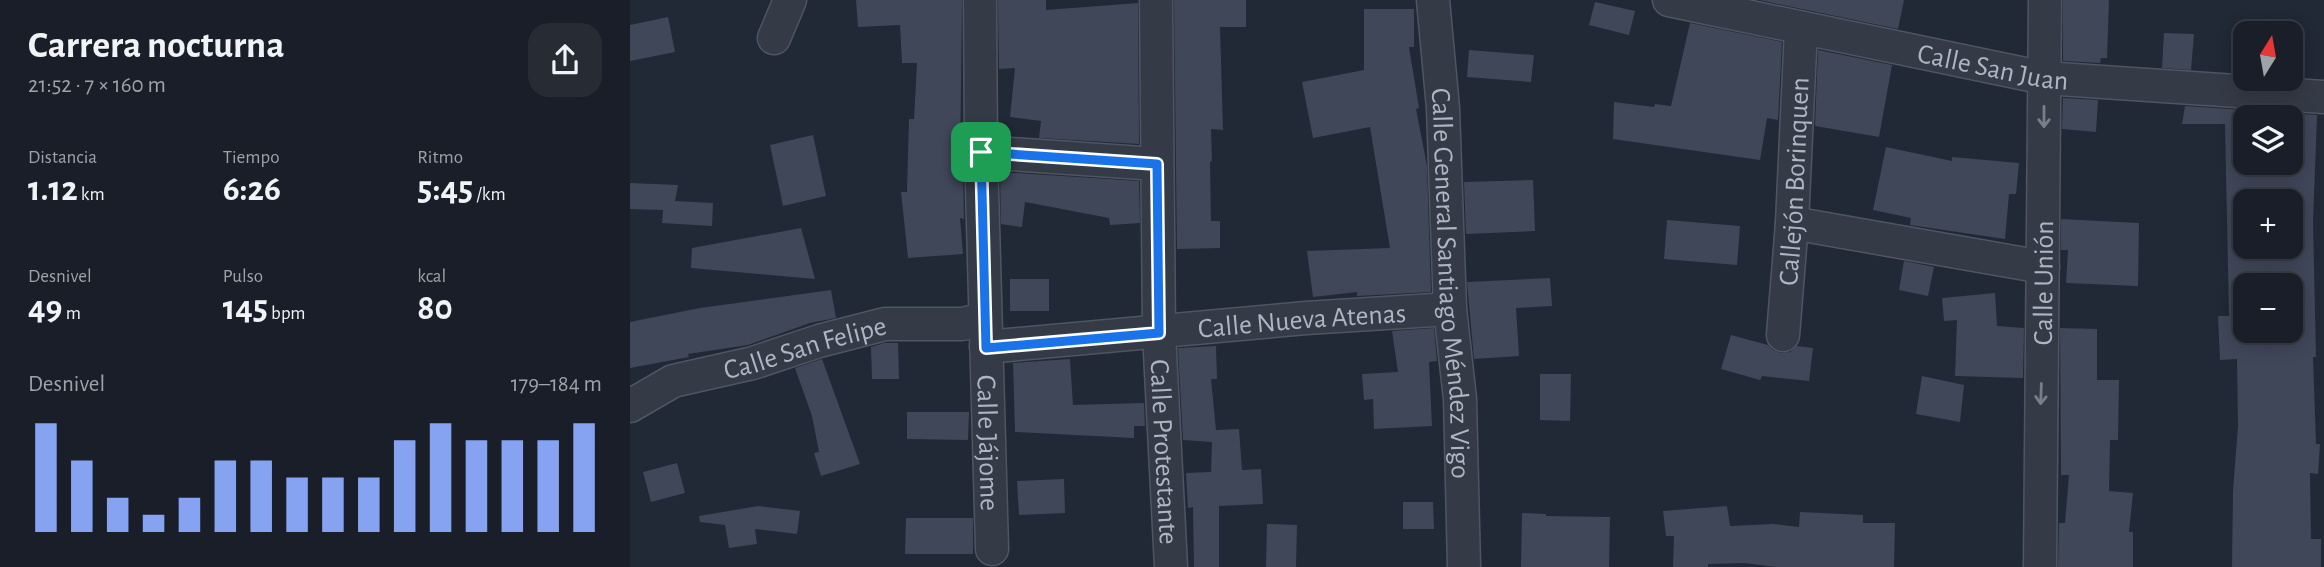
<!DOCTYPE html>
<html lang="es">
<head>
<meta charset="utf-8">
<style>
	:root { --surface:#191e28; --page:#262b34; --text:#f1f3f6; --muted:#9fa2a8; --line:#373c45; --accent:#86a3f1 }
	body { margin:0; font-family:"Alegreya Sans",sans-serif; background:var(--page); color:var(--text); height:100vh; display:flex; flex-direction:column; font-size:26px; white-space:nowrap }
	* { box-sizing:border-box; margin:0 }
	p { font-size:23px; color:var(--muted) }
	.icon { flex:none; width:38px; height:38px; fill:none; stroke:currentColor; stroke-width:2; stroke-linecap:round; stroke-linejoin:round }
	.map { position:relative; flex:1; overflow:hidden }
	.drawer { display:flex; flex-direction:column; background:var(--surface); width:630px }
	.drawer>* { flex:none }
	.needle { width:46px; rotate:11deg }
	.controls { position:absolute; left:1603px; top:21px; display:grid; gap:14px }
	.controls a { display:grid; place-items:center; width:70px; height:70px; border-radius:14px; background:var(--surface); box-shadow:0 4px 18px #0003,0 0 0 2px var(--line); font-size:35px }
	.pin { position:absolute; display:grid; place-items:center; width:60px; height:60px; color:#fff; margin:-30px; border-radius:14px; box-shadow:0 4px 10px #0006 }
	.round { display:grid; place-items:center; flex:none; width:74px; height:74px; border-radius:21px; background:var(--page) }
	.headline { display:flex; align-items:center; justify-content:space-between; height:119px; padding:0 28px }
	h1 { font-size:38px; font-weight:600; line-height:52px }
	.figures { display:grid; grid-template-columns:repeat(3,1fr); gap:10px; height:119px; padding:7px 28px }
	.figures div { display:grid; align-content:center }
	.figures b { font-size:35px; font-weight:600 }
	.figures small { font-size:19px; font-weight:400 }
	.figures p { font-size:19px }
	.chart { height:196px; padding:14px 28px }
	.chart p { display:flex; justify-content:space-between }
	.chart svg { width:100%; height:126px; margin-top:7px; stroke:var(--accent); stroke-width:6 }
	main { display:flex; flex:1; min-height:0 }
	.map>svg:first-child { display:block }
	.building { fill:#404759; fill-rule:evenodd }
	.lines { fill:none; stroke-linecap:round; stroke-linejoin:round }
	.street-casing { stroke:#4f5562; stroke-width:35 }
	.street { stroke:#353a47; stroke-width:32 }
	.oneway { stroke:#787e8c }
	.route-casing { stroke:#fff; stroke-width:14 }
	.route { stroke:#1a73e8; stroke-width:9 }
	.labels { text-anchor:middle; stroke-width:5; stroke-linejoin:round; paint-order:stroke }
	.street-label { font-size:28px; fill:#afb5c4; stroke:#1a1f2c }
</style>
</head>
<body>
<main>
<section class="drawer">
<div class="headline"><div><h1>Carrera nocturna</h1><p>21:52 · 7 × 160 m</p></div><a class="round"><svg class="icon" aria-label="share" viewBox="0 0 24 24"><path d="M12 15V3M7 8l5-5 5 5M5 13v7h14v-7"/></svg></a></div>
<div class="figures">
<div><p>Distancia</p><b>1.12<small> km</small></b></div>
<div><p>Tiempo</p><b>6:26</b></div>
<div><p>Ritmo</p><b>5:45<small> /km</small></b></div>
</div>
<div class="figures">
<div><p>Desnivel</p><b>49<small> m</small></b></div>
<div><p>Pulso</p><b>145<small> bpm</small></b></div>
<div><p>kcal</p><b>80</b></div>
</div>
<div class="chart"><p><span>Desnivel</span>179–184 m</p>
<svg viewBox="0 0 160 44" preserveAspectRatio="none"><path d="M5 44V6M15 44V19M25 44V32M35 44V38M45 44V32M55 44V19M65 44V19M75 44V25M85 44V25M95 44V25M105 44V12M115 44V6M125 44V12M135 44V12M145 44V12M155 44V6"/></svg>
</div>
</section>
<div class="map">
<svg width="1694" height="567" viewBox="0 0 1694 567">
	<rect width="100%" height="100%" fill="#212836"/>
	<g class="building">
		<polygon points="226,0 332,0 330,170 333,170 334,219 330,218 333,254 278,258 271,192 277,192 279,119 284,119 287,63 272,63 270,25 228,27"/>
		<polygon points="368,0 416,0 416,10 508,3 509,144 409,138 411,121 380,117 385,68 369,69"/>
		<polygon points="544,0 616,0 616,27 590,27 593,130 581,129 582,161 580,162 581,221 590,221 590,248 547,249"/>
		<polygon points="1129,0 1274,0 1268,29"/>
		<polygon points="1433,0 1479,0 1477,58 1471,58 1470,63 1433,61"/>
		<polygon points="965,2 1005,11 999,35 959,25"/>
		<polygon points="734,9 784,9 784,47 779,47 789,108 786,109 797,166 801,292 727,296 727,292 683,297 677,251 760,248 740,127 683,138 672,82 734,70"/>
		<polygon points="38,17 45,52 0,61 0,25"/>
		<polygon points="1060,23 1152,42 1148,120 1137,118 1130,160 983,139 984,102 1024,107 1025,104 1041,106"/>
		<polygon points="1534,33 1564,34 1561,70 1532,68"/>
		<polygon points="839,50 904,55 901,82 837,77"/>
		<polygon points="1188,50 1262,65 1249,137 1185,126"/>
		<polygon points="1433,98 1468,100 1466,132 1432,129"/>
		<path d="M1555,106L1687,115L1683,222L1686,357H1683L1686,444H1690L1688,474L1680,473L1681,539H1691V567H1602L1603,491L1608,426L1607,359L1590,360L1588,316H1599L1595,124H1552ZM1615,117H1661V163H1615ZM1615,201H1661V247H1615ZM1615,285H1661V331H1615Z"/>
		<polygon points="183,135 196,196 153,206 140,145"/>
		<polygon points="1256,147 1322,161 1322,157 1389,163 1386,194 1379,194 1375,239 1280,225 1281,218 1243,210"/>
		<polygon points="370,172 509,181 510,223 480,225 479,218 395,202 392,227 371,224"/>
		<polygon points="903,180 905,231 836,234 834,182"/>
		<polygon points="0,183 48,185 45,201 83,203 82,226 32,223 33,210 0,209"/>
		<polygon points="1431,219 1509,223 1508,286 1436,283 1438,250 1431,250"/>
		<polygon points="1037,220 1110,226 1107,265 1034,259"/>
		<polygon points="171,228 185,279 61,268 62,248"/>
		<polygon points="1274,261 1304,267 1298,296 1269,290"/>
		<polygon points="920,278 922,306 886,308 889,356 844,359 837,282"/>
		<rect x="380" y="279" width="39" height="32"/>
		<polygon points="201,290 206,318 180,323 118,345 58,354 59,357 0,368 0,322 70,308"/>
		<polygon points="1365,293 1367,326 1394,328 1393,378 1325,376 1327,320 1314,321 1312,298"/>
		<polygon points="804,328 807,361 799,362 802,426 744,429 743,399 734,400 732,374 768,372 762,331"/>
		<polygon points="1430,328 1467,329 1467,380 1489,380 1488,440 1480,440 1479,491 1503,493 1499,532 1503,532 1503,567 1428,567 1429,523 1435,523 1439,475 1431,475"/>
		<polygon points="1101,335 1138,345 1143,350 1151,353 1160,352 1167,346 1183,348 1179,381 1132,376 1130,380 1091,369"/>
		<polygon points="254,343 268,343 269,379 242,379 241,347"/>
		<polygon points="586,346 587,379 581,379 586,430 609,429 612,470 631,469 633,504 589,506 589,567 564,567 563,507 558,508 556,473 581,472 582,442 553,440 548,348"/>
		<polygon points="192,359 230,464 191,476 184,453 189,452 182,416 165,368"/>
		<polygon points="440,359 443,405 514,403 515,426 504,426 504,438 385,432 383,363"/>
		<polygon points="910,374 941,374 940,421 910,420"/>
		<polygon points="1292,376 1334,385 1330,422 1286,414"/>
		<polygon points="277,412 339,412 338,440 277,439"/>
		<polygon points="47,463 55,493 21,502 13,472"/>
		<polygon points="434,479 435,513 389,515 387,481"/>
		<polygon points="773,502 803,502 804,529 773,529"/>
		<polygon points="128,506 170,511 167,534 125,529 127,544 99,548 95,525 70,522 69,516"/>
		<polygon points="1097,506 1100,526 1143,524 1169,527 1170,512 1233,515 1233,523 1265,523 1264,567 1146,567 1114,563 1078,564 1078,567 1043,567 1044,536 1036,536 1033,511"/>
		<polygon points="892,513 916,514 916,516 980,517 979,567 891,567"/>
		<polygon points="276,518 343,518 343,554 275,554"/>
		<polygon points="637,524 667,525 666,567 636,567"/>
	</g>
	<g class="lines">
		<g class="street-casing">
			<g id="street">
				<path id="s1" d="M350,0L351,152L362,549"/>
				<path id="s2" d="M526,0L529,333L541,567"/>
				<path id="s3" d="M803,0L813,108L820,309L830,399L834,567"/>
				<path id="s4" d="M1039,0L1414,78L1694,97"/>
				<polyline points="144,38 160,0"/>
				<polyline points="351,152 527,164"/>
				<polyline points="1162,223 1413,267"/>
				<path id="s5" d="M1153,335L1162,223L1171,28"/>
				<path id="s6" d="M356,347L676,318L820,309"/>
				<path id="s7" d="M0,406L43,381L123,363L189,341L255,324H332L355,319"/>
				<path id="s8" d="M1410,567L1415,0"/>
			</g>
		</g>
		<use href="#street" class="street"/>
	</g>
	<defs><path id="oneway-shaft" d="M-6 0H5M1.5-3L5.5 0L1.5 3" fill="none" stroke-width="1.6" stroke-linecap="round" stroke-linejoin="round" transform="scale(1.75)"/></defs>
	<g class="oneway">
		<use href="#oneway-shaft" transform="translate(1414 117) rotate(90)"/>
		<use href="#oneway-shaft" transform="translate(1411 394) rotate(92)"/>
	</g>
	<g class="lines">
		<g class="route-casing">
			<polygon id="route" points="351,152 527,164 529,333 356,348"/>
		</g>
		<use href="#route" class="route"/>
	</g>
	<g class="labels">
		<g class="street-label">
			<text dy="10" stroke="none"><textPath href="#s4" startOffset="331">Calle San Juan</textPath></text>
			<text dy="10" stroke="none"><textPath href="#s5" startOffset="154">Callejón Borinquen</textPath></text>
			<text dy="10" stroke="none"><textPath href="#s3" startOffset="284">Calle General Santiago Méndez Vigo</textPath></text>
			<text dy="10" stroke="none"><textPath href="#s8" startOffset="284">Calle Unión</textPath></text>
			<text dy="10" stroke="none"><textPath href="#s6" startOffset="317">Calle Nueva Atenas</textPath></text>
			<text dy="10" stroke="none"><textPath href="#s7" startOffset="186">Calle San Felipe</textPath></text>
			<text dy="10" stroke="none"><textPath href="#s1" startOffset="443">Calle Jájome</textPath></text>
			<text dy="10" stroke="none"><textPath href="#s2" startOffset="452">Calle Protestante</textPath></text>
		</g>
	</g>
</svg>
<div class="controls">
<a><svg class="needle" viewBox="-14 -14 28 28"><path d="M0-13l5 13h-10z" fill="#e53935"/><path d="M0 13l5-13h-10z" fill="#9fa2a8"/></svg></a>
<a><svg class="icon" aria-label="layers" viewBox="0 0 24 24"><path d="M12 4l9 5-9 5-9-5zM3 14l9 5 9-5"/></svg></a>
<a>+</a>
<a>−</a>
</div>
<div class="pin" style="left:351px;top:152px;background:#1e9e55"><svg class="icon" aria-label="arrive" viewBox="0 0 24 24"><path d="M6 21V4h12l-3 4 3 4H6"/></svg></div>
</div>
</main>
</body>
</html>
